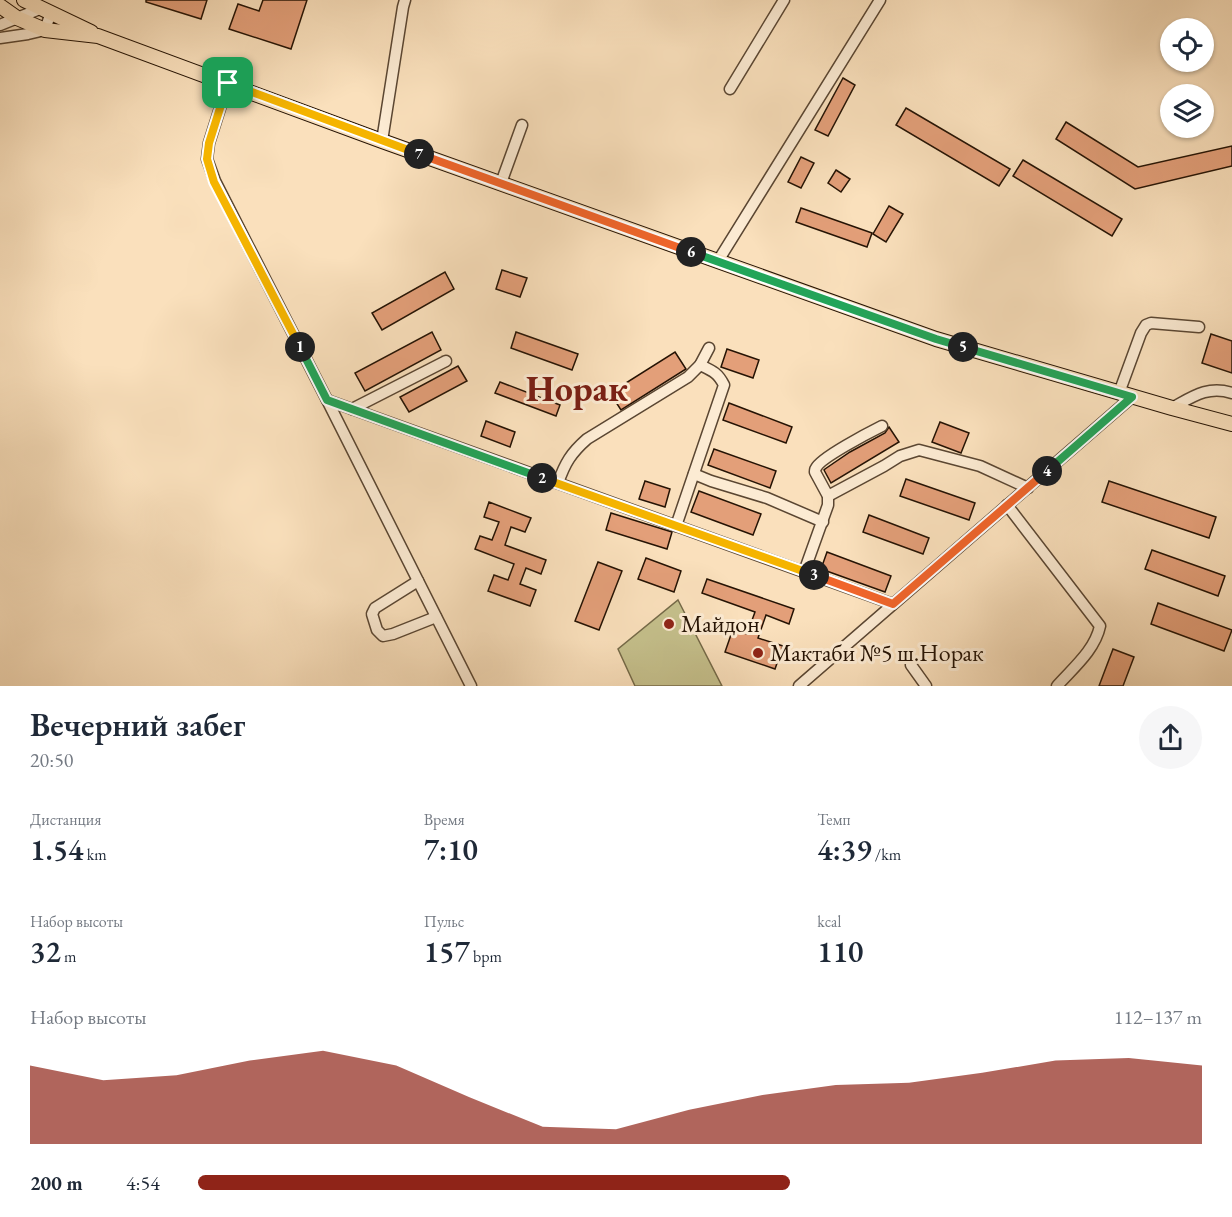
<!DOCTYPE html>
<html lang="ru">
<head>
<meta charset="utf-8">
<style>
	:root { --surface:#fff; --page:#f6f6f7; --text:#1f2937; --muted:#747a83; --accent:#8f2418 }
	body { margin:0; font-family:"EB Garamond",serif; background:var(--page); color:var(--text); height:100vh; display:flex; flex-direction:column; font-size:22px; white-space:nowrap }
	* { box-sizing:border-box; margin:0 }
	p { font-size:20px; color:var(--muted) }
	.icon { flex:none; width:33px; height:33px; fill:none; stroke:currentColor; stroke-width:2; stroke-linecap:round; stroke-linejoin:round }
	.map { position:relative; height:686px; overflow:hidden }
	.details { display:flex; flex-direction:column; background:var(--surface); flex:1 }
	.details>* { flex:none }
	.tools { position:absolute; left:1160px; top:18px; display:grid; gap:12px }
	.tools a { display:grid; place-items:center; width:54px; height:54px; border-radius:50%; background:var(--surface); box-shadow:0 2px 4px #0004; font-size:30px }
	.pin { position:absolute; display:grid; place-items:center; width:51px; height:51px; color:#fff; margin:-26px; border-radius:12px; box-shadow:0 3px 9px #0006 }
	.km { position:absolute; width:30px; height:30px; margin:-15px; border-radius:50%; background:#222; color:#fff; font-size:16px; line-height:30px; text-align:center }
	.round { display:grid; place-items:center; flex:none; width:63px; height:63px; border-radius:32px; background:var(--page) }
	.summary { display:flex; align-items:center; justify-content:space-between; height:102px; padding:0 30px }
	h1 { font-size:33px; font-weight:600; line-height:45px }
	.stats { display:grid; grid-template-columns:repeat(3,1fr); gap:9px; height:102px; padding:6px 30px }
	.stats div { display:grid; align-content:center }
	.stats b { font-size:30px; font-weight:600 }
	.stats small { font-size:16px; font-weight:400 }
	.stats p { font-size:16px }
	.chart { height:168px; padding:12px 30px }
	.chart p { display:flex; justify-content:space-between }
	.chart svg { width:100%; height:108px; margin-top:6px; fill:var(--accent); opacity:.7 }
	ul { padding:0 30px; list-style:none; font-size:20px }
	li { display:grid; grid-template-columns:96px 72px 1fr; align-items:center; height:45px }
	li i { height:15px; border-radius:8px; background:var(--accent) }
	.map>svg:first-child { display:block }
	.green { fill:#c5c08c; stroke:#756a48; stroke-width:1.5 }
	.building { fill:#e39f79; stroke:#251304; stroke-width:1.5 }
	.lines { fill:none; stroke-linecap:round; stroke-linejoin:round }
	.minor-casing { stroke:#5a4632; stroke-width:13 }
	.major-casing { stroke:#251304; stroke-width:16 }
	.minor { stroke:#fcebd3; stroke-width:10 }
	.major { stroke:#fae0bc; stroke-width:14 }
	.split-1-casing { stroke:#fff; stroke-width:12 }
	.split-2-casing { stroke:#fff; stroke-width:12 }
	.split-3-casing { stroke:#fff; stroke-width:12 }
	.split-4-casing { stroke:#fff; stroke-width:12 }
	.split-5-casing { stroke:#fff; stroke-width:12 }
	.split-6-casing { stroke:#fff; stroke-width:12 }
	.split-7-casing { stroke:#fff; stroke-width:12 }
	.split-8-casing { stroke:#fff; stroke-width:12 }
	.split-1 { stroke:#f5b400; stroke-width:8 }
	.split-2 { stroke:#22a559; stroke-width:8 }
	.split-3 { stroke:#f5b400; stroke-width:8 }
	.split-4 { stroke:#f0652b; stroke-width:8 }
	.split-5 { stroke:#22a559; stroke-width:8 }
	.split-6 { stroke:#22a559; stroke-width:8 }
	.split-7 { stroke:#f0652b; stroke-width:8 }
	.split-8 { stroke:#f5b400; stroke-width:8 }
	.poi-dot { fill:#8f2418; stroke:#fcebd3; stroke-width:2 }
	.labels { text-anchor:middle; stroke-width:6; stroke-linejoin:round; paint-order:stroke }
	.poi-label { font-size:24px; fill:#251304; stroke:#fcebd3; text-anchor:start }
	.town-label { font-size:36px; font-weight:bold; fill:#7a1f14; stroke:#fcebd3 }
</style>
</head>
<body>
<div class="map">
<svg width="1232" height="686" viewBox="0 0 1232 686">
	<rect width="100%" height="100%" fill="#fae0bc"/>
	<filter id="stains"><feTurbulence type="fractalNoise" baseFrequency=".00333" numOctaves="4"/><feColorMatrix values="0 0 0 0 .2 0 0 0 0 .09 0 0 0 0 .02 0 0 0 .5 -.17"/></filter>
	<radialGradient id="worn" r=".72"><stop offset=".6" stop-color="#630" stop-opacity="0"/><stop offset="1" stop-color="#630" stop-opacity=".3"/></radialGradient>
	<polygon class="green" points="678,600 722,686 635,686 618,649"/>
	<g class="building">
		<polygon points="146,0 207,0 201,19 146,2"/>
		<polygon points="263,0 307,0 291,49 229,29 238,4 259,11"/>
		<polygon points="843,78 855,85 828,136 815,130"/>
		<polygon points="906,108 1010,169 999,186 896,125"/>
		<polygon points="1066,122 1138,167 1232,146 1232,166 1135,189 1056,139"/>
		<polygon points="801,157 814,163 801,188 788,182"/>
		<polygon points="1023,160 1122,219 1112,236 1013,176"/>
		<polygon points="836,170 850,179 841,192 828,183"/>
		<polygon points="889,206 903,214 886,242 873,234"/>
		<polygon points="801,208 872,233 867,247 796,222"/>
		<polygon points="502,270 527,278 520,297 496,289"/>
		<polygon points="445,272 454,289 382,330 372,313"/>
		<polygon points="432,332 441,350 365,391 355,373"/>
		<polygon points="516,332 578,354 572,370 511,348"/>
		<polygon points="1211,334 1232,341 1232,373 1202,363"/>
		<polygon points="727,349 759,360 753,378 721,367"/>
		<polygon points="675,352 686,369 621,410 610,393"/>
		<polygon points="458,366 467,381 409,412 400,397"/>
		<polygon points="500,382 560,405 556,416 495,393"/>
		<polygon points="729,403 792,427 786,443 723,420"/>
		<polygon points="486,421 515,432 510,447 481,436"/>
		<polygon points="940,422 969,433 961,453 932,442"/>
		<polygon points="889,427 899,442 831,483 824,470 825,469 850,452 885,433"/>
		<polygon points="714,449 776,471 770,488 708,465"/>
		<polygon points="906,479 975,503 969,520 900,496"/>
		<polygon points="645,481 670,489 665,507 639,499"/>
		<polygon points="1109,481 1216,517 1209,538 1102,502"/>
		<polygon points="699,491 761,514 753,535 691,512"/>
		<polygon points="489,502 531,518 525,532 511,527 505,545 546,560 541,574 526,568 520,584 536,590 530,606 488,591 494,575 508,580 514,564 475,549 480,536 492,540 499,522 484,517"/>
		<polygon points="611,513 672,532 667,549 606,530"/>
		<polygon points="869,515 929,538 923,554 863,532"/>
		<polygon points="1152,550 1225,576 1218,596 1145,569"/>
		<polygon points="827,552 891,576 885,592 821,569"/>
		<polygon points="646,558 681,571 674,592 638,579"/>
		<polygon points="598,562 622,571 599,630 575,621"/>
		<polygon points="707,579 794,609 789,624 766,615 758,638 783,646 775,669 725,652 733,629 747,634 755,612 702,593"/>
		<polygon points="1158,603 1232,630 1224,651 1151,624"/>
		<polygon points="1113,649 1134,657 1123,686 1099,686"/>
	</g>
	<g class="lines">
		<g class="minor-casing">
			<g id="minor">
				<polyline points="0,25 42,8"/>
				<polyline points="0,38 28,34 45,30 51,12"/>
				<polyline points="228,83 209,143 207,159 215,181 327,400 471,686"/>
				<polyline points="730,89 784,0"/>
				<polyline points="382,141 403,7 405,0"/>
				<polyline points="501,183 522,125"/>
				<polyline points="718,261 880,0"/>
				<polyline points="1119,393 1141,333 1146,325 1151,323 1199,327"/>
				<polyline points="327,400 893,604"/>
				<path d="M1172,408C1192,397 1208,385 1232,393"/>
				<polyline points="352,409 446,361"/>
				<polyline points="694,474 711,481 767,498 823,522"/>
				<path d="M558,483C565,463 571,453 587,439L688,377L700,365L709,348"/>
				<polyline points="828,496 884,466 900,456 919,450 980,466 1028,488"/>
				<path d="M1007,505L1100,626C1095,650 1073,668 1057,686"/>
				<path d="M676,526L724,385C718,373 713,371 700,365"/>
				<path d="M804,572L828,505V496L815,472C815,471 815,469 816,468C820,458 870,432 882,426"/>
				<polyline points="418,581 375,608 372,614 377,630 383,636 393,634 436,617"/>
				<polyline points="911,665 926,686"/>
				<polyline points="799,686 1132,397"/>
			</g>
		</g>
		<g class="major-casing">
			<g id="major">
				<polyline points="24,0 91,32"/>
				<polyline points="0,6 17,18 45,30 98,36 382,141 936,339 1172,408 1232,424"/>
			</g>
		</g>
		<use href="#minor" class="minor"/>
		<use href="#major" class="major"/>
	</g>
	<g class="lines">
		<g class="split-1-casing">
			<polyline id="split-1" points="228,83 209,143 207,159 214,182 300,347"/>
		</g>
		<g class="split-2-casing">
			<polyline id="split-2" points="300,347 327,400 542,478"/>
		</g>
		<g class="split-3-casing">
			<polyline id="split-3" points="542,478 814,575"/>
		</g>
		<g class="split-4-casing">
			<polyline id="split-4" points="814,575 893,604 1047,471"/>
		</g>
		<g class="split-5-casing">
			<polyline id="split-5" points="963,347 1132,397 1047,471"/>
		</g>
		<g class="split-6-casing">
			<polyline id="split-6" points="691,252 936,339 963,347"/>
		</g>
		<g class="split-7-casing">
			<polyline id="split-7" points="419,154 691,252"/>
		</g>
		<g class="split-8-casing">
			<polyline id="split-8" points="228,83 419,154"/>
		</g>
		<use href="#split-1" class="split-1"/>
		<use href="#split-2" class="split-2"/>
		<use href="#split-3" class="split-3"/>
		<use href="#split-4" class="split-4"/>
		<use href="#split-5" class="split-5"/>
		<use href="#split-6" class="split-6"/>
		<use href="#split-7" class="split-7"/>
		<use href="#split-8" class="split-8"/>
	</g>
	<g class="poi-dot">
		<circle cx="669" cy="624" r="6"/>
		<circle cx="758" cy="653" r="6"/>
	</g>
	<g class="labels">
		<g class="poi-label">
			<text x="681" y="632">Майдон</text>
			<text x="770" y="661">Мактаби №5 ш.Норак</text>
		</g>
		<g class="town-label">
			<text x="577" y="401">Норак</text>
		</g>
	</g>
	<rect width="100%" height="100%" filter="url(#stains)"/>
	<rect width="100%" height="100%" fill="url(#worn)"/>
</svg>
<div class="tools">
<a><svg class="icon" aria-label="locate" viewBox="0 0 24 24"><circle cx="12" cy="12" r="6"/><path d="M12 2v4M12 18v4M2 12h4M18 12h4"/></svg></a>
<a><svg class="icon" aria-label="layers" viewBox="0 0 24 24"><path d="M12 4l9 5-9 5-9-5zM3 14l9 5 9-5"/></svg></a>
</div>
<div class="pin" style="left:228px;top:83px;background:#1e9e55"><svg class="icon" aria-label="arrive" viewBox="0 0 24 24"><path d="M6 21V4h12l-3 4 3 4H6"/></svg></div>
<b class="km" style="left:300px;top:347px">1</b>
<b class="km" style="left:542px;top:478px">2</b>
<b class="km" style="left:814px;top:575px">3</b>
<b class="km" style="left:1047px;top:471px">4</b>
<b class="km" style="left:963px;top:347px">5</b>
<b class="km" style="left:691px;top:252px">6</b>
<b class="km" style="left:419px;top:154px">7</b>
</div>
<section class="details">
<div class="summary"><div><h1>Вечерний забег</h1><p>20:50</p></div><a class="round"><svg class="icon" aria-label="share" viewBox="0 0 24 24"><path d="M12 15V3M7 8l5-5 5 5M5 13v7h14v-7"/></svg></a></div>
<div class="stats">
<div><p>Дистанция</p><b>1.54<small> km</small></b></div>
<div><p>Время</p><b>7:10</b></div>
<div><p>Темп</p><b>4:39<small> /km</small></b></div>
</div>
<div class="stats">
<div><p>Набор высоты</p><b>32<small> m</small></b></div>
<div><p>Пульс</p><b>157<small> bpm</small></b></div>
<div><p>kcal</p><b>110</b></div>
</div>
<div class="chart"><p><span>Набор высоты</span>112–137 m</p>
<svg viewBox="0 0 160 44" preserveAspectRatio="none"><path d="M0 44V12L10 18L20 16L30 10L40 6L50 12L60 25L70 37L80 38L90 30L100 24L110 20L120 19L130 15L140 10L150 9L160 12V44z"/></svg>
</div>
<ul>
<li><b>200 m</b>4:54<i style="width:59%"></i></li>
</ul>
</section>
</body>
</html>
